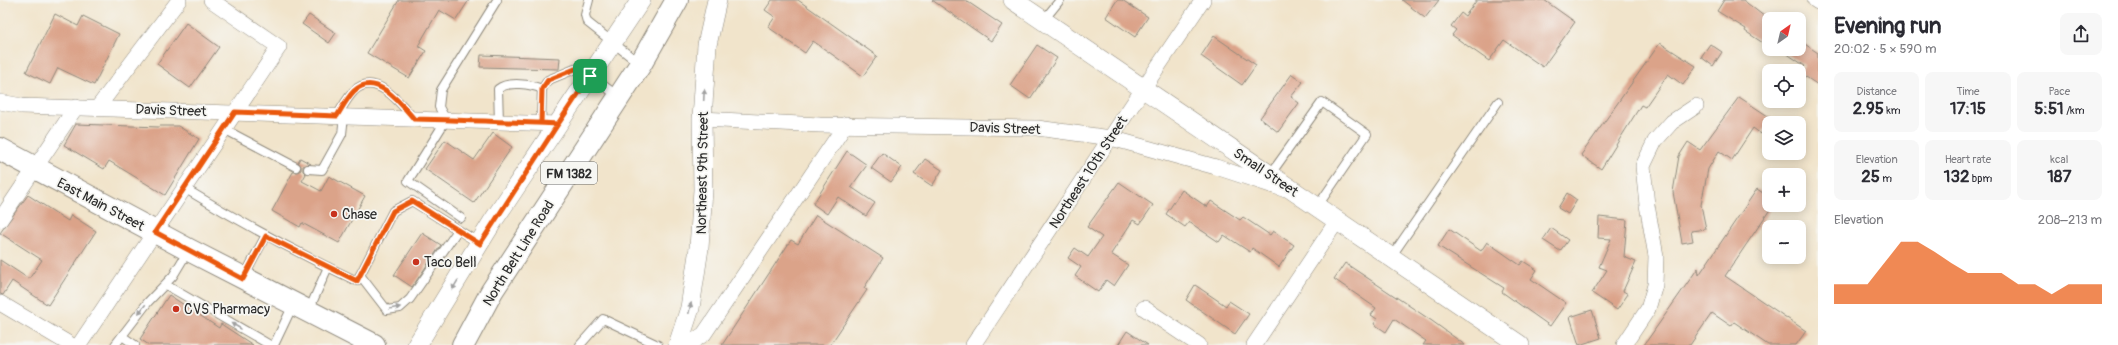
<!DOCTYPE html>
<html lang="en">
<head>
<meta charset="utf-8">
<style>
	:root { --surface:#fff; --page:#f7f7f7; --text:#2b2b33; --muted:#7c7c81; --accent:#ea580c }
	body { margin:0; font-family:Pangolin,sans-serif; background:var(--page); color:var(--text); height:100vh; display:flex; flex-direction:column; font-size:15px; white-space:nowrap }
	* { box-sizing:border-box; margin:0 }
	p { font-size:13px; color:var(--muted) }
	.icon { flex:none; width:22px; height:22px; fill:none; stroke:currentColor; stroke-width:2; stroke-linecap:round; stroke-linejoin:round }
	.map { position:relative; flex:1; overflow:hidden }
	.sheet { display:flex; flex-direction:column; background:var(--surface); width:300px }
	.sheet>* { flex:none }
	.needle { width:26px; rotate:34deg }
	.buttons { position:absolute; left:1762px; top:12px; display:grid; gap:8px }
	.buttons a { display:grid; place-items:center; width:44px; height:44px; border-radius:8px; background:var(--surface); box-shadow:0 2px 10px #0003; font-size:20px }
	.pin { position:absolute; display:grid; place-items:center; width:34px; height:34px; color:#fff; margin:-17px; border-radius:8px; box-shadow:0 2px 6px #0006 }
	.round { display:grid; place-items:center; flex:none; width:42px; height:42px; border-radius:8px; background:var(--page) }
	.head { display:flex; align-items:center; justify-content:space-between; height:68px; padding:0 16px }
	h1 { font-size:22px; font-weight:800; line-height:30px }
	.stats { display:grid; grid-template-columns:repeat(3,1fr); gap:6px; height:68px; padding:4px 16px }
	.stats div { display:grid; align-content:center; border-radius:8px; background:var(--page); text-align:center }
	.stats b { font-size:17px; font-weight:800 }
	.stats small { font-size:11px; font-weight:400 }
	.stats p { font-size:11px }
	.chart { height:112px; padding:8px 16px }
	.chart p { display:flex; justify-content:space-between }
	.chart svg { width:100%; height:72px; margin-top:4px; fill:var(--accent); opacity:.7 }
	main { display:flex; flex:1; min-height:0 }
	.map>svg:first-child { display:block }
	.building { fill:#dba389 }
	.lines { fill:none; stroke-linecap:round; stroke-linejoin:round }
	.service-casing { stroke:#8e887b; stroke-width:10 }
	.minor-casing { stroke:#8e887b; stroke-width:16 }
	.tertiary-casing { stroke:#8e887b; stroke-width:20 }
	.primary-casing { stroke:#8e887b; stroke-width:24 }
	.service { stroke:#fff; stroke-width:8 }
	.minor { stroke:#fff; stroke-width:15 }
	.tertiary { stroke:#fff; stroke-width:19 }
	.primary { stroke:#fff; stroke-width:22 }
	.oneway { fill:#a0a0a0 }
	.route-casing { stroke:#fff; stroke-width:8 }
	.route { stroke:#ea580c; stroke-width:5 }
	.poi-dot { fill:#c8321e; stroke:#f6f6f2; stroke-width:1.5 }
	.labels { text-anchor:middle; stroke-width:3.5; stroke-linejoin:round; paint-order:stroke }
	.shield { fill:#f6f6f2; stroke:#686867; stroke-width:1 }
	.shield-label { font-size:13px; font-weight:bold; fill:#2b2b2b }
	.street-label { font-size:14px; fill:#2b2b2b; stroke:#f6f6f2 }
	.poi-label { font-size:14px; fill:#2b2b2b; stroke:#f6f6f2; text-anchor:start }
</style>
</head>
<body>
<main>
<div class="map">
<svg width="1818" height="345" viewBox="0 0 1818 345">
	<rect width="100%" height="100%" fill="#f6f6f2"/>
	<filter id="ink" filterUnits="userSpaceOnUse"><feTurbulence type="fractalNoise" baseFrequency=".025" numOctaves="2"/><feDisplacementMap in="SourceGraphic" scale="8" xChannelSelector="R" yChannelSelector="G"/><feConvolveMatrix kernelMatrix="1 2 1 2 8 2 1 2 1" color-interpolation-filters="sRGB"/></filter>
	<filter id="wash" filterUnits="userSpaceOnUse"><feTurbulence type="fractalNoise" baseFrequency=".012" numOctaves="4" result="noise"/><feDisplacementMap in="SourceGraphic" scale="16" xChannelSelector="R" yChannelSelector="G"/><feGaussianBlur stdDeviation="0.9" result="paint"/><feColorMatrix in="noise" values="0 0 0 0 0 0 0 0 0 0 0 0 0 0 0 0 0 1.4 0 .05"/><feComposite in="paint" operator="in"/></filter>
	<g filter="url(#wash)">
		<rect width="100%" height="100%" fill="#f1e4cb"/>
		<g id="blocks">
			<g class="building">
				<polygon points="399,0 469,0 456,20 439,10 418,46 426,51 409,78 367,53"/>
				<polygon points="772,0 798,0 877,56 863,76 813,41 805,53 768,27 775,17 765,10"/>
				<polygon points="932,0 965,0 1002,25 991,41"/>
				<polygon points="1117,0 1122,0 1148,17 1135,37 1106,17"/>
				<polygon points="1402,0 1439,0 1425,18"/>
				<polygon points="1477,0 1544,0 1575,22 1543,67 1504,40 1489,61 1452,35 1456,30 1451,26 1461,13 1465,16"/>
				<polygon points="1724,0 1743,0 1769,20 1769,47 1745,31 1746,29 1717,11"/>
				<polygon points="55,14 78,26 83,16 119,34 94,85 58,68 50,84 26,72"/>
				<polygon points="309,15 336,33 329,43 302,24"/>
				<polygon points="186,23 219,47 190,88 157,64"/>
				<polygon points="1214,36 1256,65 1242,85 1201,56"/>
				<polygon points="1799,40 1818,53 1818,85 1800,73 1805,66 1780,49 1799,49"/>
				<polygon points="1660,43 1696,66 1683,85 1668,74 1645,107 1641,105 1601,169 1581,155"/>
				<polygon points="1710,44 1722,52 1713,66 1701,57"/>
				<polygon points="1037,45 1057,58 1030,99 1010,85"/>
				<polygon points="481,55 560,58 559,69 480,67"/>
				<polygon points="1292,74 1303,82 1291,97 1299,103 1278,132 1260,118"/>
				<polygon points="1739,97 1771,118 1761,134 1753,128 1732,160 1719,151 1708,169 1701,205 1706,229 1691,231 1693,241 1682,243 1673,192 1679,156 1688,142 1700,150"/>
				<polygon points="76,124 159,127 160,126 178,126 199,139 165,195 109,161 104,169 64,145"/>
				<polygon points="493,133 512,147 474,203 425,169 445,140 474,160"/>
				<polygon points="847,151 867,165 851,187 875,203 866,216 838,197 827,214 813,204"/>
				<polygon points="882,153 902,167 891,182 871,168"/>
				<polygon points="300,158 311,164 303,166 303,171 306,174 302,181 321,191 329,176 365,196 339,243 302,223 300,227 272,211 293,172 297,172 301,170 301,166 298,162"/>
				<polygon points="925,159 942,170 932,186 914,174"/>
				<polygon points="1119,182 1153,205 1140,224 1133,220 1111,254 1128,265 1114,286 1106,280 1098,292 1075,276 1081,267 1068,258 1075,248 1088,257 1102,237 1087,227"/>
				<polygon points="1757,189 1769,197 1769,211 1725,276 1806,331 1796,345 1768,345 1734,322 1731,326 1712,313 1690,345 1644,345 1698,268 1699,275"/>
				<polygon points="1182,190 1207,207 1211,201 1240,220 1243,217 1270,235 1273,231 1294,245 1279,267 1252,248 1250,252 1224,235 1219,242 1189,222 1185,227 1166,214"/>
				<polygon points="1567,193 1577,200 1568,214 1558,208"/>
				<polygon points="28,195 68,221 71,215 96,231 48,305 12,281 3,295 0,294 0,260 29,279 42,260 0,233"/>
				<polygon points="816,215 883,258 864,288 867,290 830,345 722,345 791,240 798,244"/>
				<polygon points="1599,217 1627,220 1624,257 1636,262 1623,291 1628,294 1617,310 1592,293 1607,270 1599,267 1611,239 1598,238"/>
				<polygon points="1551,228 1568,240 1560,251 1543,240"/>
				<polygon points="1449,229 1481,251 1487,242 1520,265 1523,261 1537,270 1531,279 1566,303 1550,326 1502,292 1504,288 1438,246"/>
				<polygon points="422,233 441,245 412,287 394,275"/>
				<polygon points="1345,263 1432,321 1465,345 1423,345 1426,341 1394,319 1386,332 1374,324 1377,319 1371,315 1376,308 1334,279"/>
				<polygon points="1195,285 1226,306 1229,301 1249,314 1235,334 1186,300"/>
				<polygon points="169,295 219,328 221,324 253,345 149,345 140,339"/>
				<polygon points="1592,310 1601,338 1579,345 1570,317"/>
				<polygon points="1127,331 1148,345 1118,345"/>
			</g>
		</g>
	</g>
	<g filter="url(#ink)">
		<use href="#blocks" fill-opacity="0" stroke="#8e887b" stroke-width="1"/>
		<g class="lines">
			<g class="service-casing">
				<g id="service">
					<polyline points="589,0 585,15 587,22 640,64"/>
					<polyline points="1043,21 1060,0"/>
					<polyline points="542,89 548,80 575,69 583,70 619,97"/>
					<path d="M337,116C342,108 347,98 354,91C376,70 402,105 414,119"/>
					<path d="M499,122L498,89C508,81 531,84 542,89L541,123"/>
					<polyline points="224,129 296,167"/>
					<polyline points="308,169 322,170 342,134 344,116"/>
					<polyline points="1270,175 1322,102 1367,134 1317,207"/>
					<path d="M184,188C240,222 297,253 357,281L393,211L412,201L479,243"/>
					<polyline points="461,218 408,181 446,120 439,107 441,90 497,0"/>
					<polyline points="1391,257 1498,102"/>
					<polyline points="360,275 387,310 400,308 410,299 458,230"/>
					<polyline points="244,277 266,235"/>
					<polyline points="166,285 270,345"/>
					<polyline points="309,310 328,267"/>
					<polyline points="122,336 135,345"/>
					<polyline points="115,345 148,302 173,276 188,251"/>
					<polyline points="274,345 293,305"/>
					<polyline points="580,345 603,319 658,345"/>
				</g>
			</g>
			<g class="minor-casing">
				<g id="minor">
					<polyline points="1815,0 1818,2"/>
					<polyline points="0,102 22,106 558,124"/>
					<polyline points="98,107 179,0"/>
					<polyline points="702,119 820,125 1037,128 1111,138 1216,167 1283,189"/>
					<polyline points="0,220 76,107"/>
					<polyline points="0,303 71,345"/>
					<polyline points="1144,308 1199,345"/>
					<polyline points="79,345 279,47 211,0"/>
					<polyline points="688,345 704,334 846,124"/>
					<path d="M973,345C1050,230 1125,114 1203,0"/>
					<polyline points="1254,345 1337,221"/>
					<polyline points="1624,345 1648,309 1655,285 1656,256 1647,205 1643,166 1655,141 1672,122 1696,106"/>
				</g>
			</g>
			<g class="tertiary-casing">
				<g id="tertiary">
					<polyline points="1013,0 1520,345"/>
					<polyline points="417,345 493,221 641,0"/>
					<polyline points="678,345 690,308 699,248 703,190 702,119 707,45 717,0"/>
				</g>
			</g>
			<g class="primary-casing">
				<g id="primary">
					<polyline points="0,149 189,250 374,345"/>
					<polyline points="463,345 492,291 640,65 677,0"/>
				</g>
			</g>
			<use href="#service" class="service"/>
			<use href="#minor" class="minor"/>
			<use href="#tertiary" class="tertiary"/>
			<use href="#primary" class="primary"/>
		</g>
		<defs><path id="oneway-solid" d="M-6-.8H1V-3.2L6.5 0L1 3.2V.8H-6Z"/></defs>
		<g class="oneway">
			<use href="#oneway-solid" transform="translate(704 95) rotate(-87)"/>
			<use href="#oneway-solid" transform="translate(455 285) rotate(121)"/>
			<use href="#oneway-solid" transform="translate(395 308) rotate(-10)"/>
			<use href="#oneway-solid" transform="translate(690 308) rotate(-77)"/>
			<use href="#oneway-solid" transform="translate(142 309) rotate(128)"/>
			<use href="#oneway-solid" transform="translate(236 326) rotate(-150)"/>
		</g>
	</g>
	<g class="lines" filter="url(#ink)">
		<g class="route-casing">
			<path id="route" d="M590,76L558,124C510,122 462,120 414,119C402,105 376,70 354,91C347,98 342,108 337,116L235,112L155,232L243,279L266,236L357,281L393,211L412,201L480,244L558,124L541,123L542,89L548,80L575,69L583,70L590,76"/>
		</g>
		<use href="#route" class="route"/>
	</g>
	<g class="poi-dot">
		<circle cx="334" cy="214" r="4"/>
		<circle cx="416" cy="262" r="4"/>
		<circle cx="176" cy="309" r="4"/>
	</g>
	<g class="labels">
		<rect class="shield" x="541" y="162" width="56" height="22" rx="3"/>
		<g class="shield-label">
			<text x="569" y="178">FM 1382</text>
		</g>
		<g class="street-label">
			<text transform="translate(171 110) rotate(2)" y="5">Davis Street</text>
			<text transform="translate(1005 128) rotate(2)" y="5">Davis Street</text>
			<text transform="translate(1088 172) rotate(-57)" y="5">Northeast 10th Street</text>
			<text transform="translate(1266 172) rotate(34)" y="5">Small Street</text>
			<text transform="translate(702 173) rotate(-89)" y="5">Northeast 9th Street</text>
			<text transform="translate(101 204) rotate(28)" y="5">East Main Street</text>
			<text transform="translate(518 253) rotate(-58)" y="5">North Belt Line Road</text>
		</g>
		<g class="poi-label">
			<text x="342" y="219">Chase</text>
			<text x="424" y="267">Taco Bell</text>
			<text x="184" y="314">CVS Pharmacy</text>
		</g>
	</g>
</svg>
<div class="buttons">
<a><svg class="needle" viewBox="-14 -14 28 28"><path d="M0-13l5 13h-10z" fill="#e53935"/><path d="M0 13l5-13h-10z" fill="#7c7c81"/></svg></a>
<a><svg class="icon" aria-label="locate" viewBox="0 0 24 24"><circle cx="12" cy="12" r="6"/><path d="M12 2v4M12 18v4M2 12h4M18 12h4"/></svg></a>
<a><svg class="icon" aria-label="layers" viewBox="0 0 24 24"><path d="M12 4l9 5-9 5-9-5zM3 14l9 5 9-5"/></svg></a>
<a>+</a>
<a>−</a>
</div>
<div class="pin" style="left:590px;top:76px;background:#1e9e55"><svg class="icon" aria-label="arrive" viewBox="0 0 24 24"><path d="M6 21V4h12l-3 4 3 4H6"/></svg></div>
</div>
<section class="sheet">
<div class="head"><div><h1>Evening run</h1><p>20:02 · 5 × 590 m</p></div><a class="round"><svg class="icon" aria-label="share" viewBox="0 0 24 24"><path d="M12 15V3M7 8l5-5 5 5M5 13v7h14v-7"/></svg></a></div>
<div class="stats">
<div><p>Distance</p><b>2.95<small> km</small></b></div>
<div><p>Time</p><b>17:15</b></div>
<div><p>Pace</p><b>5:51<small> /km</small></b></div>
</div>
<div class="stats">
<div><p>Elevation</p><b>25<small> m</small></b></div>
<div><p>Heart rate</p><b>132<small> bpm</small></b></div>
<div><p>kcal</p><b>187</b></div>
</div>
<div class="chart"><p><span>Elevation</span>208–213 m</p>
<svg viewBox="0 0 160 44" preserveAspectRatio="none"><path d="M0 44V32L10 32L20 32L30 19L40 6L50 6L60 12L70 19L80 25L90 25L100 25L110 32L120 32L130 38L140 32L150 32L160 32V44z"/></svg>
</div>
</section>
</main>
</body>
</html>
